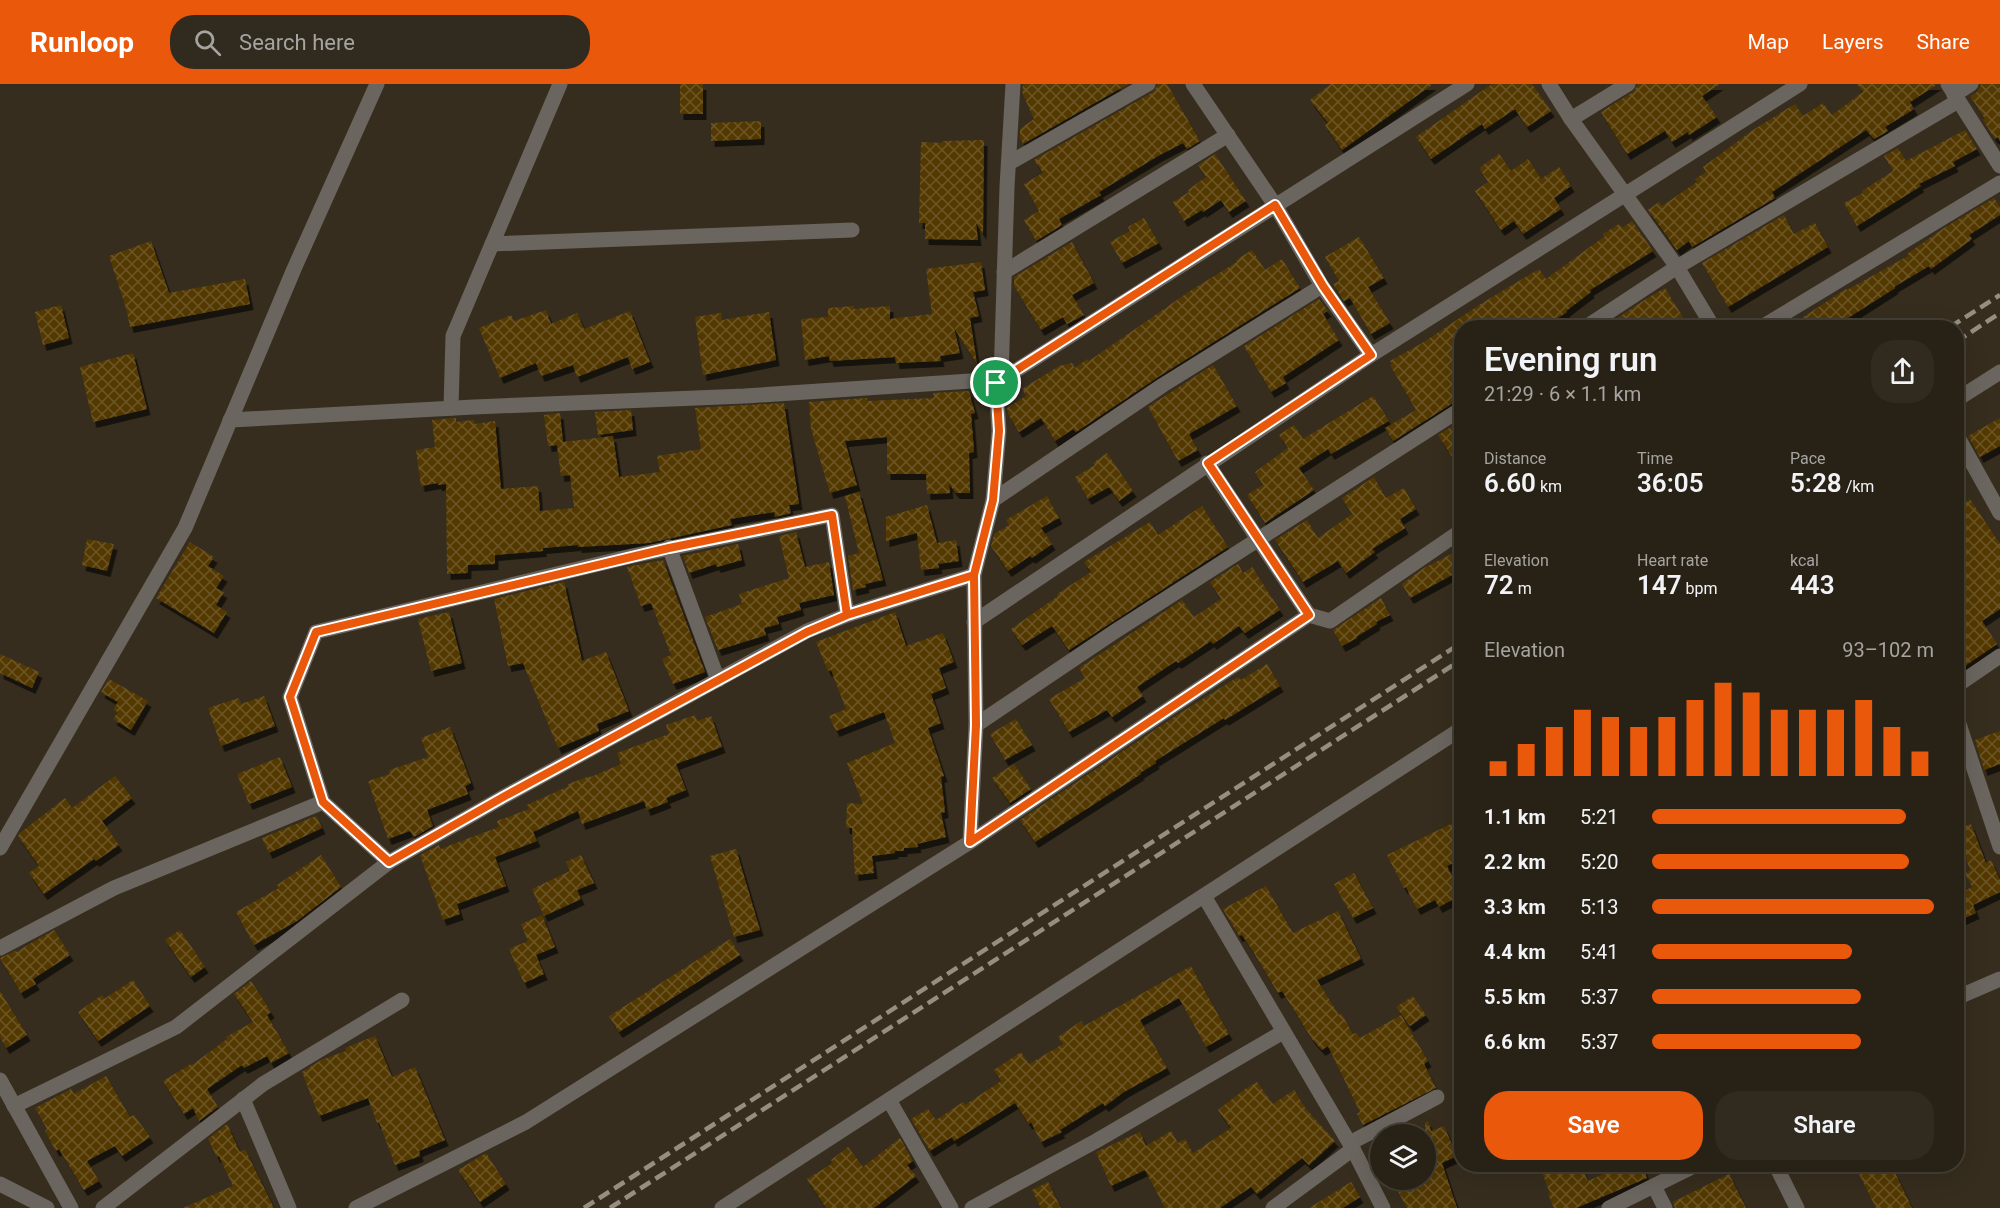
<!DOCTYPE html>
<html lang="en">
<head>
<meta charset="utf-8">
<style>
	:root { --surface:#282216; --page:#302a1f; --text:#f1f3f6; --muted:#a5a4a1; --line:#443f35; --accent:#ea580c }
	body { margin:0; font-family:Roboto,sans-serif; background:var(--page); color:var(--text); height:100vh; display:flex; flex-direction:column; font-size:22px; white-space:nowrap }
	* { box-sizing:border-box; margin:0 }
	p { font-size:20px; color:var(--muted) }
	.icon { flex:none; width:33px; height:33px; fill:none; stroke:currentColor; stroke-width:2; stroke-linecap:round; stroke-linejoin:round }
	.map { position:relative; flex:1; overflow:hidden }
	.side { position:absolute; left:1454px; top:236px; width:510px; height:852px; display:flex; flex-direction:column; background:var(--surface); border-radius:24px; box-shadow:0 6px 24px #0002,0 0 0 2px var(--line) }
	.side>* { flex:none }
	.buttons { position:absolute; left:1370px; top:1040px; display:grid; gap:12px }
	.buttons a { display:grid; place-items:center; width:66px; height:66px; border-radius:50%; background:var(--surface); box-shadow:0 6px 24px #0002,0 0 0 2px var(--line); font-size:30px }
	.pin { position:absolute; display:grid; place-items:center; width:51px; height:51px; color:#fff; margin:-26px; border:3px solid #fff; border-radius:50%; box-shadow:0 2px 6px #0007 }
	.round { display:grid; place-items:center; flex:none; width:63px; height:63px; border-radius:24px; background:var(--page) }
	.overview { display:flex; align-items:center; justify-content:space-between; height:102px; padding:0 30px }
	h1 { font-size:33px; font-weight:600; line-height:45px }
	.figures { display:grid; grid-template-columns:repeat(3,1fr); gap:9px; height:102px; padding:6px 30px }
	.figures div { display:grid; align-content:center }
	.figures b { font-size:26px; font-weight:600 }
	.figures small { font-size:16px; font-weight:400 }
	.figures p { font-size:16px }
	.chart { height:168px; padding:12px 30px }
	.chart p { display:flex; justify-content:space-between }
	.chart svg { width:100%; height:108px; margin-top:6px; stroke:var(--accent); stroke-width:6 }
	.action { display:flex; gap:12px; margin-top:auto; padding:12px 30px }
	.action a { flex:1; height:69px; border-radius:24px; background:var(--accent); color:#fff; font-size:24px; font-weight:600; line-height:69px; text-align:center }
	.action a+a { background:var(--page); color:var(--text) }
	ul { padding:0 30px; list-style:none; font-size:20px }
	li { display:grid; grid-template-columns:96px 72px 1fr; align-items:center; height:45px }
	li i { height:15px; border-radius:8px; background:var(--accent) }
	header { display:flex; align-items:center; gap:36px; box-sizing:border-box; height:84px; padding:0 30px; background:var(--accent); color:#fff }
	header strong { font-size:28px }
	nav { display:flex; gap:33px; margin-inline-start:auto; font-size:21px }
	.search { width:420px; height:54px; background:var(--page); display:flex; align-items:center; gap:15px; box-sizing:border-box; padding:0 21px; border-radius:24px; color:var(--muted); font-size:22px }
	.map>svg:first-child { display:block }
	.building { fill:url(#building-cross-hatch); filter:url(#shadow) }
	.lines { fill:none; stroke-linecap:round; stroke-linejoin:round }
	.minor { stroke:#6a655e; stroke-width:15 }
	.tertiary { stroke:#6a655e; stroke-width:15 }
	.rail { stroke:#958e81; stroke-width:4.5; stroke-dasharray:12 6; stroke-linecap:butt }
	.route-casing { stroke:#fff; stroke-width:12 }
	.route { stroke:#ea580c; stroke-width:8 }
</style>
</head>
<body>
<header>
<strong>Runloop</strong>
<div class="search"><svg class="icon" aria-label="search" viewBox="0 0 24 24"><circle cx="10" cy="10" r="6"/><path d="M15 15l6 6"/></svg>Search here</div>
<nav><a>Map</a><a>Layers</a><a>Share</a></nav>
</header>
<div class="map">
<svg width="2000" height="1124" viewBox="0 0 2000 1124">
	<defs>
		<pattern id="building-cross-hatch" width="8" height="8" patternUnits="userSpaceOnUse" patternTransform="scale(1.5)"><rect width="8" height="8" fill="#533904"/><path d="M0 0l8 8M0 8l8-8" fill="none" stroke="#6c5628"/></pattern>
		<filter id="shadow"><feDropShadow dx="3.5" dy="6" stdDeviation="0" flood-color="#0009"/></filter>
	</defs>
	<rect width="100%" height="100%" fill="#362d1e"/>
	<g class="building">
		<rect x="680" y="0" width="23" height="30"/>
		<polygon points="1023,0 1128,0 1023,60 1020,54 1020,45 1034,35 1022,8"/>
		<polygon points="1158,0 1167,0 1200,57 1187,65 1183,59 1158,72 1099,108 1101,111 1059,135 1062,141 1036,157 1024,136 1039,127 1024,100 1043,89 1034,76 1153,8"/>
		<polygon points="1331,0 1433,0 1342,66 1325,41 1328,39 1310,16"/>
		<polygon points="1492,0 1532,0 1551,27 1527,43 1515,25 1485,45 1482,40 1431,75 1416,53"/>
		<polygon points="1638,0 1720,0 1702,12 1717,33 1689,51 1688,48 1672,58 1665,47 1627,70 1601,28 1633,8"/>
		<polygon points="1857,0 1938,0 1910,18 1914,25 1885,43 1888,47 1874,55 1866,46 1772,108 1775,114 1692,163 1689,157 1677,166 1648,126 1659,118 1662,122 1697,98 1695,95 1706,88 1703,83 1753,46 1795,20 1803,32 1823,19 1832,31 1863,8"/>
		<polygon points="1981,0 2000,0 2000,57 1998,53 1995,55 1983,36 1985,35 1970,12 1977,8"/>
		<polygon points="761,37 761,55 711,57 711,39"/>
		<polygon points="1965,46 1977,65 1953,78 1955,82 1919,100 1921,102 1857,142 1844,119 1863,109 1862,107 1893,87 1884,72 1898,64 1906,77"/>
		<polygon points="984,56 983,150 976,139 978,156 925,155 925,139 919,139 921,58 942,59 942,57"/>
		<polygon points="1215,70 1246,117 1229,128 1221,116 1203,128 1202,126 1184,137 1173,118 1189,108 1188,106 1206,93 1198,81"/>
		<polygon points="1499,70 1511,87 1528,75 1541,95 1559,83 1571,102 1554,114 1561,125 1523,150 1514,137 1501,146 1475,107 1488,98 1479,84"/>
		<polygon points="1994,114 2000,123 2000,131 1969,151 1972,155 1931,185 1929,182 1894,203 1895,204 1834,243 1788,243 1846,205 1847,206 1908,172 1907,170 1944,144"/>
		<polygon points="1784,131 1794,150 1815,139 1828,163 1728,223 1702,179"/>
		<polygon points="1144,134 1159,159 1122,179 1110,158 1130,147 1128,143"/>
		<polygon points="1632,137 1653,167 1590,206 1591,208 1566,227 1567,228 1544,243 1461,243 1461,315 1456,317 1393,357 1385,344 1416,326 1390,281 1392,280 1390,277 1424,258 1479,221 1539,185 1546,195 1605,152 1603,150 1619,140 1622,144"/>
		<polygon points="1359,153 1384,194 1368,203 1390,239 1371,250 1350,214 1344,217 1333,200 1339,197 1325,173"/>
		<polygon points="151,157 169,209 245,195 250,220 130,243 126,224 109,172"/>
		<polygon points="1072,158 1094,199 1072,211 1084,231 1067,240 1063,233 1041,246 1014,202 1014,193"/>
		<polygon points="1252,166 1265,186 1282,175 1300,204 1158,293 1076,348 1073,345 1055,357 1041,334 1019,348 1008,330 1007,324 1026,312 1022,305 1059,282 1072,279 1075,284 1087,275 1089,277 1190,207 1237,178 1236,176"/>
		<polygon points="981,178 985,206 973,208 979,232 970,234 977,280 954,244 960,269 940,272 941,277 896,279 895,273 830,277 829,272 805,276 801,235 828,233 828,224 854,222 854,225 890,222 890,235 932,230 926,185"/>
		<polygon points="1665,204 1689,243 1604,243 1646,215"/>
		<polygon points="1319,215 1328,227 1323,230 1339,256 1283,293 1286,299 1271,308 1244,262"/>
		<polygon points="61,221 69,254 43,261 35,228"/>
		<polygon points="546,226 551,240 577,229 584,245 630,227 650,278 632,285 628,273 577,293 573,281 541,292 536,279 500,294 479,244 511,231 514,237"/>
		<polygon points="769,228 776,276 703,291 695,233 721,229 722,236"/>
		<polygon points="133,269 147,325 93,338 80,283"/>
		<polygon points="1213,281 1237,322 1189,350 1198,366 1178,377 1148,323"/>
		<polygon points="969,307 975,329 971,330 974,368 969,369 970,409 956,409 949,400 950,409 927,410 926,390 887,390 887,353 845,357 857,401 830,409 811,345 809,318 867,314 867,317 934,314 933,309"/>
		<polygon points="1373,312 1389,337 1331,370 1328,365 1299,384 1314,406 1265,439 1247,411 1263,401 1255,388 1288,364 1279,351 1294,341 1303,355"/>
		<polygon points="784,319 799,420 789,421 791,429 775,433 774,428 730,435 732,441 649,459 578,463 578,461 543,464 543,467 495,471 495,480 468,481 468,489 447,490 446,400 438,401 438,399 421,402 416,366 435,363 432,336 456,334 456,338 474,336 475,340 495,337 501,405 538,402 540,427 574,424 570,391 561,392 557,361 548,362 544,331 560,329 563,358 613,352 619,393 660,388 657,372 701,365 695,324"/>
		<polygon points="631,326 633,346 598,351 595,328"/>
		<polygon points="2000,334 2000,362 1980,373 1968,352"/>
		<polygon points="1461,337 1461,387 1438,351"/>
		<polygon points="1107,369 1133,407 1119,417 1109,403 1088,415 1075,393 1095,381 1093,379"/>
		<polygon points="1374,393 1386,414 1404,404 1416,425 1400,435 1405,444 1372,465 1375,468 1346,489 1338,477 1303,498 1275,456 1307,436 1318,454 1352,430 1342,414"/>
		<polygon points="859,408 883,496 865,500 866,503 853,506 848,472 859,469 845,412"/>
		<polygon points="1047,412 1059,434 1041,444 1052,460 1032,474 1030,472 1008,487 991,462 994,450 1009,441 1006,436"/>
		<polygon points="1970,415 2000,460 2000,525 1982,537 1997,560 1956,588 1956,513 1967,505 1956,486 1956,425"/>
		<polygon points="927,421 937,459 956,456 959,477 938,480 939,484 921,486 917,449 886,457 886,433"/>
		<polygon points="1202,422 1228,463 1069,566 1052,542 1022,561 1011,545 1058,512 1057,510 1091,488 1084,478 1150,438 1158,451"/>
		<polygon points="796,448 805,483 829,478 834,511 799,519 801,526 777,533 779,540 764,544 766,551 718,566 705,533 742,520 739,510 789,494 779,452"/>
		<polygon points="87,455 114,460 107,487 82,481"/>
		<polygon points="190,458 214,473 208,482 224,492 216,504 224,508 216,521 227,528 214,549 156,514"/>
		<polygon points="738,460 742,476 717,483 716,480 689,489 683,472"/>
		<polygon points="1461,465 1461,486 1410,514 1402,500 1424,484"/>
		<polygon points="663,476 705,588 673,600 662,575 671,571 651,519 641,522 627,483"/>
		<polygon points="1238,480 1243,489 1252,483 1280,526 1245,549 1239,542 1213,560 1211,557 1178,579 1176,577 1137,603 1143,612 1112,633 1107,626 1069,648 1049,615 1085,594 1079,584 1182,516 1194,533 1221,515 1210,498"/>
		<polygon points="564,498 582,577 606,568 629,627 597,640 599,647 558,664 523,579 508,582 494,515"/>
		<polygon points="1381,514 1390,531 1376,538 1377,540 1356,553 1357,554 1342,562 1333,546"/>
		<polygon points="449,528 462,579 431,587 418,535"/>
		<polygon points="895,528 906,562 943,549 954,578 939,584 946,604 931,610 941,639 928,644 944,692 941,693 945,728 941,729 946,753 917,760 918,763 904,764 904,767 895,767 895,769 872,772 874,789 855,791 852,744 846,744 847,719 863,720 847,679 895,659 884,628 836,647 829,632 846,625 831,586 828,587 816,558"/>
		<polygon points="0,570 39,588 32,604 0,589"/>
		<polygon points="1267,580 1280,602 1225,636 1224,634 1155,677 1156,679 1140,689 1141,690 1035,758 1020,736 1177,631 1238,593 1241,596"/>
		<polygon points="109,595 148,617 131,646 113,635 118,628 113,626 118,618 101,608"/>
		<polygon points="264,612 275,642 221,662 208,624 239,614 241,620"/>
		<polygon points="695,631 697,637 711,632 722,663 676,680 686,706 666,714 668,718 647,726 644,717 582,740 578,727 533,748 537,757 495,773 506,802 457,820 460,830 443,836 420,771 439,761 440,765 499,743 497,737 529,725 527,721 569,702 568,700 590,692 591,693 621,680 617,669 669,650 666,641"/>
		<polygon points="1016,635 1032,661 1005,676 990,650"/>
		<polygon points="450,643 471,699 465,702 468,710 427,726 433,742 414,753 410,747 388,755 368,697 390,690 389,686 428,673 421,654"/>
		<polygon points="2000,647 2000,680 1984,686 1975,656"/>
		<polygon points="280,673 292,703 249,720 237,690"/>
		<polygon points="1014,680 1031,705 1010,719 992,694"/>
		<polygon points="115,692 132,714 102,737 119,761 96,777 94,775 44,810 29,789 39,782 18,752 20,749 65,714 72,724"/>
		<polygon points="316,732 322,744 269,769 262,754"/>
		<polygon points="1461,735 1461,775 1447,782 1461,811 1439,823 1435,816 1417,825 1406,803 1404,804 1387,771"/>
		<polygon points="1971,740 1986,779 1991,776 2000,796 2000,808 1973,821 1976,829 1956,838 1956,783 1966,806 1972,803 1965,789 1970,786 1956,745"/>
		<polygon points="736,765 760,846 734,853 710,772"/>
		<polygon points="321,771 341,803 297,837 254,861 236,828 279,804 277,801"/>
		<polygon points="581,771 594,799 577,806 581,815 544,832 532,805 570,787 566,778"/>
		<polygon points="1354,789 1373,824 1353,834 1334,800"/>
		<polygon points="1266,802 1293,849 1338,827 1361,875 1317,896 1339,931 1341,929 1353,950 1356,949 1360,954 1401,931 1428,977 1424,980 1436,1004 1363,1041 1357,1030 1360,1028 1328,962 1322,966 1312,955 1282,907 1278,909 1254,869 1242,851 1239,852 1223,825"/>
		<polygon points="542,831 555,863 536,871 544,890 524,899 509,865 528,857 521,840"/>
		<polygon points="54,846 70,871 33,895 36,900 21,909 0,874 15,867 16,868"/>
		<polygon points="180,846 205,883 191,893 165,856"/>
		<polygon points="730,855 740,871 619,948 609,932"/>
		<polygon points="1191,882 1229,950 1206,963 1179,914 1140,936 1167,984 1124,1008 1105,1022 1103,1019 1060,1046 1062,1048 1041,1058 1031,1038 1029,1040 1015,1019 954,1057 952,1053 930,1067 911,1035 928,1025 936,1036 963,1018 965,1021 1001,997 994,986 1021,968 1029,980 1063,960 1058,953 1081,937 1084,942"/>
		<polygon points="133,896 150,922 98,957 78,928 102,911 104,915"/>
		<polygon points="251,897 271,928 267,931 289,969 271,979 267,972 244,984 242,981 207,1005 218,1023 199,1037 193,1024 184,1030 163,997 191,980 192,981 227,955 226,953 253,938 234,910"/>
		<polygon points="0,907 27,951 6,964 0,953"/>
		<polygon points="1413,912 1426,931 1410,942 1396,923"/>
		<polygon points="375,952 392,993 415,983 445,1056 419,1067 420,1072 395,1081 379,1038 377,1039 368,1014 319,1032 302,988 321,976 346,967 345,964"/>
		<polygon points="106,992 130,1033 134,1031 150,1053 122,1072 115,1062 87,1077 99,1097 84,1106 59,1065 56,1067 45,1047 47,1045 35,1024 71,1005 74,1010"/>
		<polygon points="1257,998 1273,1020 1294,1006 1306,1025 1335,1057 1309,1081 1302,1074 1257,1110 1251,1103 1220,1124 1165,1124 1145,1086 1111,1102 1096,1068 1140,1048 1146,1062 1171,1047 1178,1059 1185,1055 1193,1069 1231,1044 1218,1026 1245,1005"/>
		<polygon points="1428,1037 1431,1047 1444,1042 1457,1072 1442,1079 1457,1124 1407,1124 1391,1095 1425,1095 1425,1038"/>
		<polygon points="227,1040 240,1068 245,1065 274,1124 183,1124 233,1102 219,1072 217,1073 208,1055"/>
		<polygon points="900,1054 913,1077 907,1081 916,1092 874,1124 826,1124 807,1095 833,1079 831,1076 848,1063 863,1083"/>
		<polygon points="486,1069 506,1100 480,1118 458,1086"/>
		<polygon points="1539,1080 1580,1080 1588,1097 1625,1080 1642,1080 1647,1094 1576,1124 1554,1124 1548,1110 1550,1110"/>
		<polygon points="1854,1080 1891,1080 1912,1124 1876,1124"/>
		<polygon points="1729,1090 1746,1124 1675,1124 1673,1118"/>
		<polygon points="1048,1098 1061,1124 1041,1124 1032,1106"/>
		<polygon points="1351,1098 1360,1113 1343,1124 1309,1124"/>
	</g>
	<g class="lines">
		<g class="minor">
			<polyline points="1193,0 1275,121 1322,202 1371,271"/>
			<polyline points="1549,0 1571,35 1677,183 1713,243"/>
			<polyline points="1948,0 2000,82"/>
			<polyline points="1571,35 1628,0"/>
			<polyline points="1009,79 1148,0"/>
			<polyline points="492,160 852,146"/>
			<polyline points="1004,188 1228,51"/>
			<polyline points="1586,243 1677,183 1958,17 1954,11 1971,0"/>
			<polyline points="1762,243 2000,99"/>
			<polyline points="996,299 1467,0"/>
			<polyline points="451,324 453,252 560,0"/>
			<polyline points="230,336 474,323 745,312 1001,295"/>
			<polyline points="1956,350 2000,429"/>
			<polyline points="1207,379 1309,531"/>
			<polyline points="993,416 1163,301 1322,202"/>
			<polyline points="669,463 718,596"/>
			<polyline points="847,531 832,431 632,472 316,548 290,613 323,718 389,778 505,712 807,547 847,531 974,491"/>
			<polyline points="974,538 1371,271 1800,0"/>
			<polyline points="1956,602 2000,572"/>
			<polyline points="1956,631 2000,763"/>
			<polyline points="976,641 1114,548 1461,325"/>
			<polyline points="970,758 976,641 974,491 993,416 999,347 996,299 1001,295 1007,103 1013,0"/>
			<polyline points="1204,812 1353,1065 1383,1124"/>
			<polyline points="0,864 114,804 323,718"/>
			<polyline points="1956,914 2000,895"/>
			<polyline points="0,996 71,1124"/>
			<polyline points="243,1015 289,1124"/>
			<polyline points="889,1016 951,1124"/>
			<polyline points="14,1022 176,943 389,778"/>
			<polyline points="1350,1059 1437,1013"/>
			<polyline points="1775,1080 1797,1124"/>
			<polyline points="0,1100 47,1124"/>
			<polyline points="1654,1102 1665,1124"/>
			<polyline points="103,1124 263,1000 402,916"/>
			<polyline points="356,1124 526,1038 970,758 1309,531 1330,537 1461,447"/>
			<polyline points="972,1124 1096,1057 1283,948"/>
			<polyline points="1273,1124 1353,1065"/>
			<polyline points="1609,1124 1698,1080"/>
		</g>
		<g class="tertiary">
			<polyline points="1956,316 2000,288"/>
			<polyline points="0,764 185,444 294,185 377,0"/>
			<polyline points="722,1124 1461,645"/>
		</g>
		<g class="rail">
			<polyline points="1950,243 2000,211"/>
			<polyline points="1956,258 2000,229"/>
			<polyline points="584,1124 1461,559"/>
			<polyline points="610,1124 1461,576"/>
		</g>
	</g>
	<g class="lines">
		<g class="route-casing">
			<polyline id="route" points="996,299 999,347 993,416 974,491 847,531 807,548 505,712 389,778 323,718 290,613 316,548 669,464 832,431 847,531 974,491 976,641 970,758 1309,531 1208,379 1371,271 1323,202 1275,121 996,299"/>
		</g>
		<use href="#route" class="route"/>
	</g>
</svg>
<div class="buttons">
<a><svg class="icon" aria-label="layers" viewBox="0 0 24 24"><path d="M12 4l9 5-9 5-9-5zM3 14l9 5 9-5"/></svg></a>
</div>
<div class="pin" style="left:996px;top:299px;background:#1e9e55"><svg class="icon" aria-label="arrive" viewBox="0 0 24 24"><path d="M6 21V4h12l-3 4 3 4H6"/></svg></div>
<section class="side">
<div class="overview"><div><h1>Evening run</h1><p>21:29 · 6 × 1.1 km</p></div><a class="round"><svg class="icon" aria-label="share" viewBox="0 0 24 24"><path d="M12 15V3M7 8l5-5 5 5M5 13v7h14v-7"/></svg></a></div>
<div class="figures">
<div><p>Distance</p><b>6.60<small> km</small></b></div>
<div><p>Time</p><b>36:05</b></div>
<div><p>Pace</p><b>5:28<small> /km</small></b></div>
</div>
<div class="figures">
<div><p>Elevation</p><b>72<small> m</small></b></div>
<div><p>Heart rate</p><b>147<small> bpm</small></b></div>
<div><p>kcal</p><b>443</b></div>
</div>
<div class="chart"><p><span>Elevation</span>93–102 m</p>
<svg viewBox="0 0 160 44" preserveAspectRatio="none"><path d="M5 44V38M15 44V31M25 44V24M35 44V17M45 44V20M55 44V24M65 44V20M75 44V13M85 44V6M95 44V10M105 44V17M115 44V17M125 44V17M135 44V13M145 44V24M155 44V34"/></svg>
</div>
<ul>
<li><b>1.1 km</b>5:21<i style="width:90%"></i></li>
<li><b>2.2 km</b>5:20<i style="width:91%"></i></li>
<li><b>3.3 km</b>5:13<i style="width:100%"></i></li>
<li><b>4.4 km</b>5:41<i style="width:71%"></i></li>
<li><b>5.5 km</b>5:37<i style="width:74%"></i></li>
<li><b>6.6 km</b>5:37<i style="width:74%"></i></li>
</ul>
<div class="action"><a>Save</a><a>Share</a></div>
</section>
</div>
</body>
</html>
